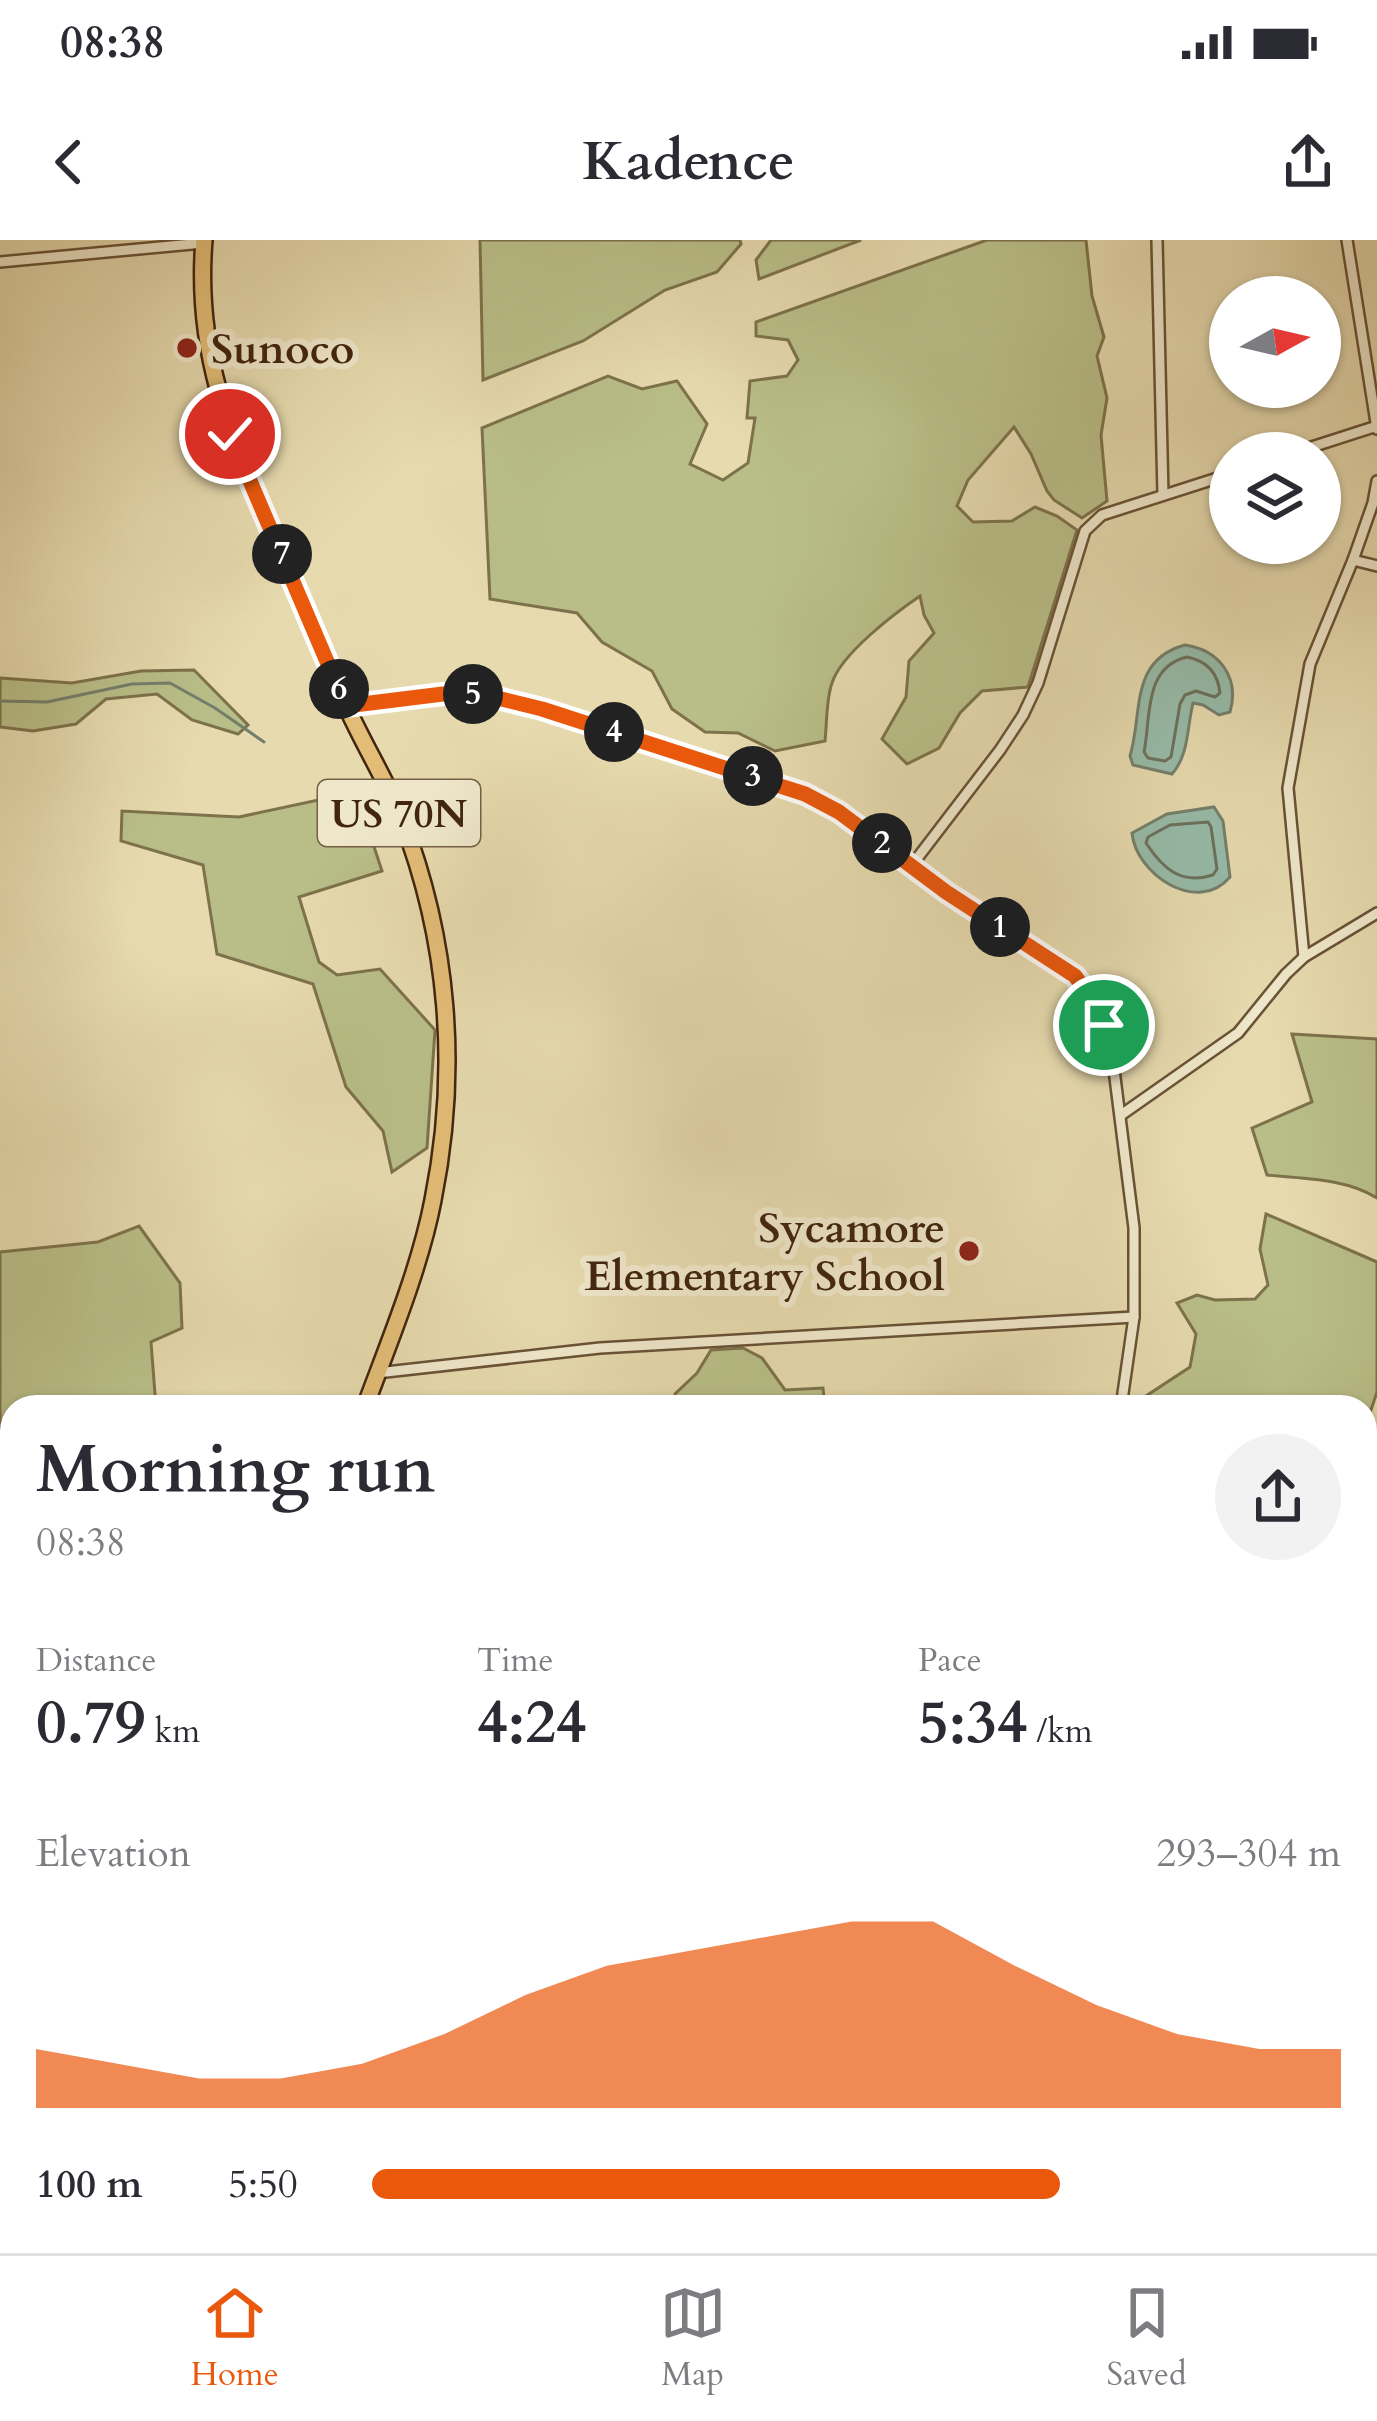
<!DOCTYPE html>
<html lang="en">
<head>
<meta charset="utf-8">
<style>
	:root { --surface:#fff; --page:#f2f2f3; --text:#2b2b33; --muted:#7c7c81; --line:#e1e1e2; --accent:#ea580c }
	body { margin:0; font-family:Cardo,serif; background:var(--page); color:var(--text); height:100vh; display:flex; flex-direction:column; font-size:45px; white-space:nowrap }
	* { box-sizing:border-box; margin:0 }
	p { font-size:39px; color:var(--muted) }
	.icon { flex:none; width:66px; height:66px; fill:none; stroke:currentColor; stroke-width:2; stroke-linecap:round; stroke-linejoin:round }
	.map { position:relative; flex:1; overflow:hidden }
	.details { position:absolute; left:0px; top:1155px; width:1377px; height:858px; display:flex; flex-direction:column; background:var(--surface); border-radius:36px 36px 0 0; box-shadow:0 3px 9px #0004 }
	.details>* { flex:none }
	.needle { width:78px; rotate:82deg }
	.controls { position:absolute; left:1209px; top:36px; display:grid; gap:24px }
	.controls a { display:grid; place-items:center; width:132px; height:132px; border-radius:50%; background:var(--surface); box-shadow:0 3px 9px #0004; font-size:60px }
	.pin { position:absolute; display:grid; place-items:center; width:102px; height:102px; color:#fff; margin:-51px; border:6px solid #fff; border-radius:50%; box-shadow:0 3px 12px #0007 }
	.km { position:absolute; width:60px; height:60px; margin:-30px; border-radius:50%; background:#222; color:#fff; font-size:33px; line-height:60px; text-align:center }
	.round { display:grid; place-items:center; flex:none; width:126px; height:126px; border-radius:63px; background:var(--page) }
	.overview { display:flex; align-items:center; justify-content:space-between; height:204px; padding:0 36px }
	h1 { font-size:66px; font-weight:700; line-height:90px }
	.figures { display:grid; grid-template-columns:repeat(3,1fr); gap:18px; height:204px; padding:12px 36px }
	.figures div { display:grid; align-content:center }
	.figures b { font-size:60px; font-weight:700 }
	.figures small { font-size:33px; font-weight:400 }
	.figures p { font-size:33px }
	.chart { height:336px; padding:24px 36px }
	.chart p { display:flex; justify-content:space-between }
	.chart svg { width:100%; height:216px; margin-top:12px; fill:var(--accent); opacity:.7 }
	ul { padding:0 36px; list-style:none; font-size:39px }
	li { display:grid; grid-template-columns:192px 144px 1fr; align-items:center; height:90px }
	li i { height:30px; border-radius:15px; background:var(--accent) }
	.status { display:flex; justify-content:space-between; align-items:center; height:84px; padding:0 60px; background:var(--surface); direction:ltr }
	.status svg { height:33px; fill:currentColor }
	header { display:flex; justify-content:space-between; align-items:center; height:156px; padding:0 36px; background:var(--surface); font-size:54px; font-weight:700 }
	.dock { display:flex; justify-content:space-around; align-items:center; height:168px; border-top:3px solid var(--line); background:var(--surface); font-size:33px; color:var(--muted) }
	.dock a { display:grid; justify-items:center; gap:6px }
	.dock .current { color:var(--accent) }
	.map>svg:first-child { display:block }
	.green { fill:#b9be88; stroke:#7d724b; stroke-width:3 }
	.water { fill:#96bba9; stroke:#747f6b; stroke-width:3 }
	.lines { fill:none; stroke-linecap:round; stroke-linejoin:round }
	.shore { stroke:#6c705c; stroke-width:3 }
	.stream { stroke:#747f6b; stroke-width:3 }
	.street-casing { stroke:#6a5236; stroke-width:14 }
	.primary-casing { stroke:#41250e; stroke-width:20 }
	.street { stroke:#efe7ca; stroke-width:9 }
	.primary { stroke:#e3bd77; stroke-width:15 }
	.route-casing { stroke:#fff; stroke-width:24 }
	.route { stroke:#ea580c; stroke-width:15 }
	.poi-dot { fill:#8f2418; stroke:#efe7ca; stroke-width:4.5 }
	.labels { text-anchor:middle; stroke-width:12; stroke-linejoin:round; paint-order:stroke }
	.shield { fill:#efe7ca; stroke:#755f46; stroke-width:3 }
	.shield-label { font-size:39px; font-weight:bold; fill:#41250e }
	.poi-label { font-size:42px; font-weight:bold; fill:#41250e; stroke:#efe7ca; text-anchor:start }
</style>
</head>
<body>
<div class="status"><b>08:38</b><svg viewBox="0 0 49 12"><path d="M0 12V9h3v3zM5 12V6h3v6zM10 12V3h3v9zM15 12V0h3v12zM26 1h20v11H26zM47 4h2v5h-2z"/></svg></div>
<header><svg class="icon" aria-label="back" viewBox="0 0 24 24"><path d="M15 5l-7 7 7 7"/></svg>Kadence<svg class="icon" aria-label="share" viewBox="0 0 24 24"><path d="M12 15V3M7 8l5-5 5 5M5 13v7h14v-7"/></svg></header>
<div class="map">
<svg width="1377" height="2013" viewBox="0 0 1377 2013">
	<rect width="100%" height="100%" fill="#e6daae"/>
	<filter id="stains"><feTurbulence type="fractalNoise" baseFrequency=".00167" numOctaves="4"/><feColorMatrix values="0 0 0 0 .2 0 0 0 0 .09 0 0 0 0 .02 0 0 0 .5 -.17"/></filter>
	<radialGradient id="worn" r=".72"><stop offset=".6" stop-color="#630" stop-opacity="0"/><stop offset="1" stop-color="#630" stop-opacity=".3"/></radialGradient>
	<g class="green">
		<polygon points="480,0 740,0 741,4 717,32 665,50 583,101 483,140"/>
		<polygon points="771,0 861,0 759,39 756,20"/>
		<path d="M987,0H1086L1092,56L1104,97L1097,116L1107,158L1101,195L1107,261L1082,278L1054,260L1047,251L1031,214L1014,187L968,240L957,266L973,282L1012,281L1035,267L1057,276L1077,290L1028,447L982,451L960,473L939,508L907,524L882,499L906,457L909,421L934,393L924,375L920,356C895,373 841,414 832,443C826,460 827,483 825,501L775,511L738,493L705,492L672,469L652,431L602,402L577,373L490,359L482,188L608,136L642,149L677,141L707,184L690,224L723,240L748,223L755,178H747L750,141L787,136L798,120L788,100L756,96V82Z"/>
		<polygon points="194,430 248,485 238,494 192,480 157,454 106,459 76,484 33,491 0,487 0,438 72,443 141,431"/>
		<polygon points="356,552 382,631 299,657 319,722 337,735 380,729 435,790 427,908 392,932 383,891 346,847 313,744 217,714 203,625 121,601 122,571 239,577"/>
		<path d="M1292,794L1377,799V958C1346,938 1303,939 1267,935L1252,888L1312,862Z"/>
		<polygon points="1266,974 1377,1022 1377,1152 1365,1188 1365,1167 1144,1167 1146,1156 1190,1127 1196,1094 1177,1063 1197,1055 1215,1060 1255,1059 1268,1045 1260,1009"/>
		<polygon points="139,986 180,1043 182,1088 151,1102 156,1167 12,1167 12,1192 6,1192 0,1215 0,1012 98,1002"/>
		<polygon points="743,1108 762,1118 785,1150 823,1148 825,1167 675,1167 675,1154 697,1133 711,1110"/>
	</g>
	<g class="water">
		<path d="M1185,405C1219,410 1240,437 1230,472L1219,475L1203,465L1193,463C1187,487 1189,515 1172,534L1133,525L1130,516C1143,473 1129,420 1185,405Z"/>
		<path d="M1214,567L1223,581L1230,637C1198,675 1136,635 1132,593L1167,574Z"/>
	</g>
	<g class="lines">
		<g class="shore">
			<path d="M1187,417C1207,421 1218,433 1220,453L1215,457L1196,451L1185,455L1180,464L1171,517L1165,521L1148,518L1144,512C1151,479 1143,427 1187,417Z"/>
			<path d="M1208,582L1211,587L1217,629L1213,635C1181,645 1163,629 1146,603L1148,597L1170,585Z"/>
		</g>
		<g class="stream">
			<polyline points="0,461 47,462 132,444 170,443 215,468 264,502"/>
			<polyline points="0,1804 12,1839"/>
		</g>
		<g class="street-casing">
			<g id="street">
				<polyline points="1157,0 1163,255"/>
				<polyline points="1347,0 1377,189"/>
				<polyline points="0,22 203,3"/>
				<polyline points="1293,213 1377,186"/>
				<polyline points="1353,320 1377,326"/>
				<polyline points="347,465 443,454 481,454 541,469 805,554 839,571 947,652 1075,736 1093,760 1104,785 1112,814 1134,988 1134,1077 1121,1167"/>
				<polyline points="912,625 1000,510 1023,475 1038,443 1085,291 1102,275 1230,234"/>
				<polyline points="1304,717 1288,548 1310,424 1353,320 1373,263 1377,241"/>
				<polyline points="1121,875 1238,793 1286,734 1304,717 1377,673"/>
				<polyline points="377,1133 600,1108 1134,1077"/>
				<polyline points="0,1334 12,1338"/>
				<polyline points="1365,1472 1377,1471"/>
				<polyline points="0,1493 12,1497"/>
				<polyline points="1365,1637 1377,1637"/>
				<polyline points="0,1723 12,1691"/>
				<polyline points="1365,1800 1377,1799"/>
				<polyline points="0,1854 12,1880"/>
				<polyline points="1365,1967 1377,1966"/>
				<polyline points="15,2001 30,2013"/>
				<polyline points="735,2001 735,2013"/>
				<polyline points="853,2001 854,2013"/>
				<polyline points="198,2013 199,2001"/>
				<polyline points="402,2013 484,2001"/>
			</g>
		</g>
		<g class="primary-casing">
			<g id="primary">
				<path d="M204,0C194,122 235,204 282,313C303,363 323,413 345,463C362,502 385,538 401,577C449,700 459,831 433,960C420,1028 389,1102 365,1167"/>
				<polyline points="63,2013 67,2001"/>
			</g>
		</g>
		<use href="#street" class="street"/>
		<use href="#primary" class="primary"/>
	</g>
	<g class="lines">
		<g class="route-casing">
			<polyline id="route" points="230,194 346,466 443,454 481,454 542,469 805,554 839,572 946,652 1075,736 1093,760 1104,785"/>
		</g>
		<use href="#route" class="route"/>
	</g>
	<g class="poi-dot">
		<circle cx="187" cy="108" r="12"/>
		<circle cx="969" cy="1011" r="12"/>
	</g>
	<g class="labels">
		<rect class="shield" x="318" y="540" width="162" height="66" rx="9"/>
		<g class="shield-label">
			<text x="399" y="587">US 70N</text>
		</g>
		<g class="poi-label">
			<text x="211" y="123">Sunoco</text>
			<text x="945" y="1002" text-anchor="end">Sycamore<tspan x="945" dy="48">Elementary School</tspan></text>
		</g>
	</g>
	<rect width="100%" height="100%" filter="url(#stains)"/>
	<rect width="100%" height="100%" fill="url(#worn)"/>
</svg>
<div class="controls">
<a><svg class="needle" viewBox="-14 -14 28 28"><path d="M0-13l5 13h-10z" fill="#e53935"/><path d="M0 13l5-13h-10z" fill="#7c7c81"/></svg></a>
<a><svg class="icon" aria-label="layers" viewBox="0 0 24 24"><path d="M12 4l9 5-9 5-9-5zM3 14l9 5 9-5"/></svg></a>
</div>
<div class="pin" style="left:1104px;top:785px;background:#1e9e55"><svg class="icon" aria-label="arrive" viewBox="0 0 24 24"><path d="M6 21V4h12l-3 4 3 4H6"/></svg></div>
<div class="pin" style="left:230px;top:194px;background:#d93025"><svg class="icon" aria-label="check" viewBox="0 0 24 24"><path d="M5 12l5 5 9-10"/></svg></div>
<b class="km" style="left:1000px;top:687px">1</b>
<b class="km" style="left:882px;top:603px">2</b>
<b class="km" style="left:753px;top:536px">3</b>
<b class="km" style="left:614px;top:492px">4</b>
<b class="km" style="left:473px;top:454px">5</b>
<b class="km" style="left:339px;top:449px">6</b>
<b class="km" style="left:282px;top:314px">7</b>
<section class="details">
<div class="overview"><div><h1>Morning run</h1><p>08:38</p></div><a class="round"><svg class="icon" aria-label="share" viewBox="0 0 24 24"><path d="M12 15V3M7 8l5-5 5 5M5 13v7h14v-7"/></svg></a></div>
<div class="figures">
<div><p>Distance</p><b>0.79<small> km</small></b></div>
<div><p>Time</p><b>4:24</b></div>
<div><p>Pace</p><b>5:34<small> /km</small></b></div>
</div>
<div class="chart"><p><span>Elevation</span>293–304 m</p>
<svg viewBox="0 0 160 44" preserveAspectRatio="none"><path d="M0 44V32L10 35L20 38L30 38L40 35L50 29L60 21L70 15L80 12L90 9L100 6L110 6L120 15L130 23L140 29L150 32L160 32V44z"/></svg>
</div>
<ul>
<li><b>100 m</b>5:50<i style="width:71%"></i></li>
</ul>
</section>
</div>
<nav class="dock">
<a class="current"><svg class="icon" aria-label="home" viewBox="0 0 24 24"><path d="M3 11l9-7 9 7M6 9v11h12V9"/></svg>Home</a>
<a><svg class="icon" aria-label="map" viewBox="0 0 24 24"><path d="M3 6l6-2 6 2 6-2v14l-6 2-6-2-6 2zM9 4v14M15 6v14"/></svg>Map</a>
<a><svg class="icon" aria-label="saved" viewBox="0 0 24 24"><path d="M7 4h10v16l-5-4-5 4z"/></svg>Saved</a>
</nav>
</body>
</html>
